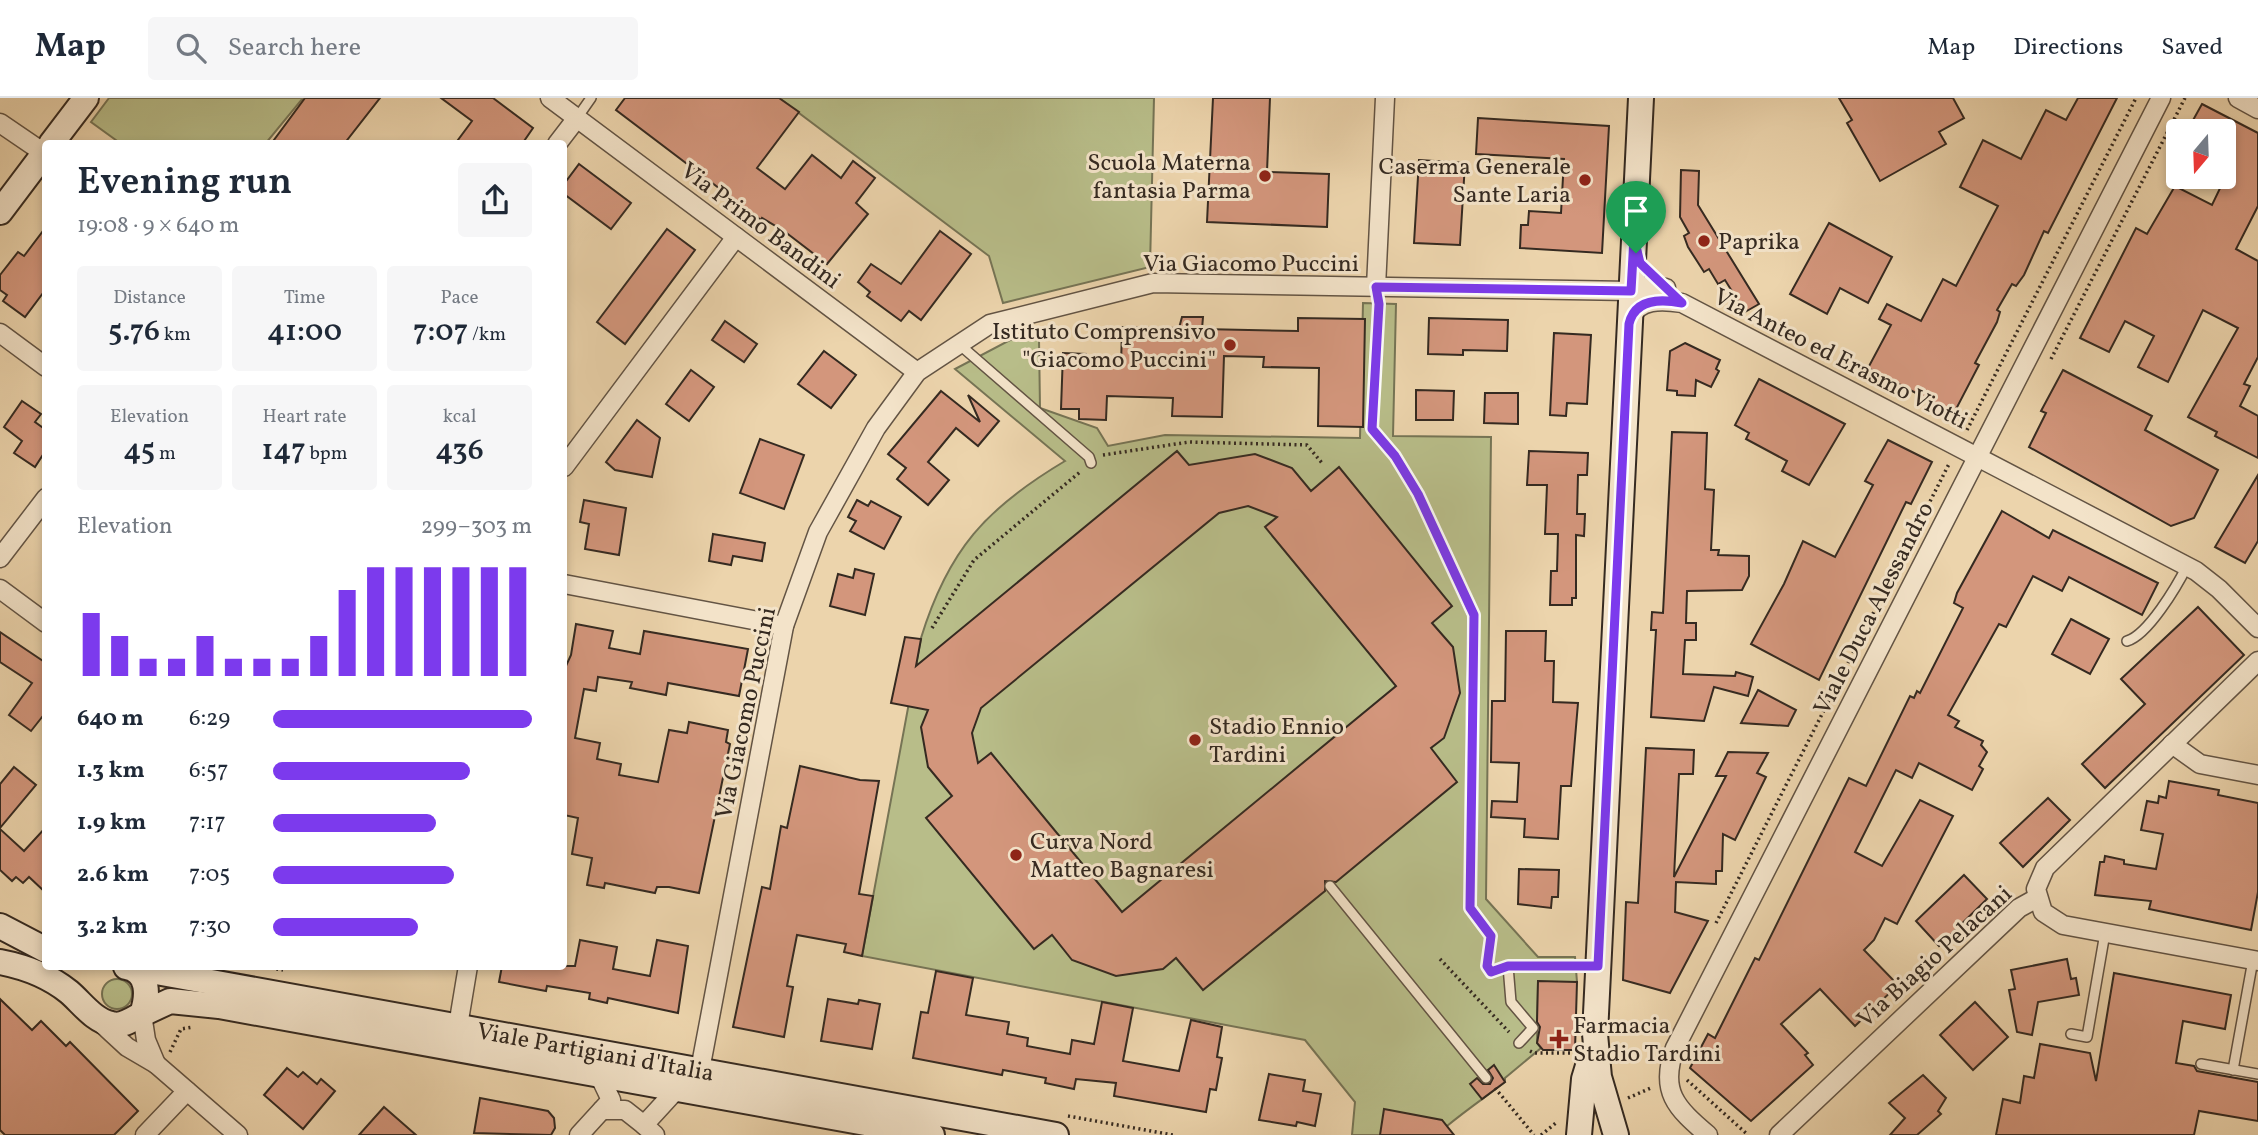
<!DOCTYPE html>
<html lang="en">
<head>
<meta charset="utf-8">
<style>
	:root { --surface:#fff; --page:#f6f6f7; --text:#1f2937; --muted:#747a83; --line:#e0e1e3; --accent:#7c3aed }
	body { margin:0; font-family:Vollkorn,serif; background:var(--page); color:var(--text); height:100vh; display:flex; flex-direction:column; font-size:26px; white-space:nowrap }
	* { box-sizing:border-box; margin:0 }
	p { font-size:23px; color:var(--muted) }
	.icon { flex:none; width:38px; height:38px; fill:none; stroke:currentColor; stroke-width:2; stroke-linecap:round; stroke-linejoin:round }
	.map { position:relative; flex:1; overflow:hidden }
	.sheet { position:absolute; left:42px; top:42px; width:525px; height:830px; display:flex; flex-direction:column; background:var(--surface); border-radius:7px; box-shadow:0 4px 10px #0003 }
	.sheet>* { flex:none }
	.needle { width:46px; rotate:199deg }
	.tools { position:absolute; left:2166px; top:21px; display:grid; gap:14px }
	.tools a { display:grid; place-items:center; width:70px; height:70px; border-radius:7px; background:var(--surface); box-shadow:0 4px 10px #0003; font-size:35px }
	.pin { position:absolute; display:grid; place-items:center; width:60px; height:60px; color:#fff; margin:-72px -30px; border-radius:50% 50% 50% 0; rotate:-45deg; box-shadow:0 0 7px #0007 }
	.pin .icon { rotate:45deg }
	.round { display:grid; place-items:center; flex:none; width:74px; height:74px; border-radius:7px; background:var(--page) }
	.head { display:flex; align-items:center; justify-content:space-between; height:119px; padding:0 35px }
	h1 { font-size:38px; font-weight:600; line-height:52px }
	.figures { display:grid; grid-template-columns:repeat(3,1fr); gap:10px; height:119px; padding:7px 35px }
	.figures div { display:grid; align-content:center; border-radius:7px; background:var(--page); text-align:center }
	.figures b { font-size:30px; font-weight:600 }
	.figures small { font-size:19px; font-weight:400 }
	.figures p { font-size:19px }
	.chart { height:196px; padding:14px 35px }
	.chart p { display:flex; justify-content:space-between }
	.chart svg { width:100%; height:126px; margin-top:7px; stroke:var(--accent); stroke-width:6 }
	ul { padding:0 35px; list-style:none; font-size:23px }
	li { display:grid; grid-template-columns:112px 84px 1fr; align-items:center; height:52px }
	li i { height:18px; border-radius:9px; background:var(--accent) }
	header { display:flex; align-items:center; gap:42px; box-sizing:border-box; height:98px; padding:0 35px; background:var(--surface); border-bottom:2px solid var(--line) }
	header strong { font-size:33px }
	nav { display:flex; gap:38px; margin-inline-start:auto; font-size:24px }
	.search { width:490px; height:63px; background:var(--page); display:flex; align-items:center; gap:18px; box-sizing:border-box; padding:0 24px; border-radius:7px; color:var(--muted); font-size:26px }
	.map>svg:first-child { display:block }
	.green { fill:#b8bd89; stroke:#767455; stroke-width:2 }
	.building { fill:#d3967c; stroke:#352a21; stroke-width:2; fill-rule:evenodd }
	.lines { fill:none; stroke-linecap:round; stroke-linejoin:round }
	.lane-casing { stroke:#635444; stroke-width:12 }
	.street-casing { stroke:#635444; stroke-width:21 }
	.secondary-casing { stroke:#352a21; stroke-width:28 }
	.path { stroke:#352a21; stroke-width:3.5; stroke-dasharray:2 3.5; stroke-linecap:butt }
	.lane { stroke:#f3e3c9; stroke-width:9 }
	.street { stroke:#f3e3c9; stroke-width:18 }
	.secondary { stroke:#f3e3c9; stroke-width:24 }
	.route-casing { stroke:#fff; stroke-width:14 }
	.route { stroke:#7c3aed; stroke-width:9 }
	.poi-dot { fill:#8f2418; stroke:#f3e3c9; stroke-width:2.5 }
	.labels { text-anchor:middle; stroke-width:6; stroke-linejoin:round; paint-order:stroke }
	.poi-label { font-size:24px; fill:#352a21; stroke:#f3e3c9; text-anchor:start }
	.street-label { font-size:24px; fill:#352a21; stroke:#f3e3c9 }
</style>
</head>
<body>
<header>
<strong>Map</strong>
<div class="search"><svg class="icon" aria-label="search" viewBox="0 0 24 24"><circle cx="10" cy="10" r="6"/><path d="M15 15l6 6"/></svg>Search here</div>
<nav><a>Map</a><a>Directions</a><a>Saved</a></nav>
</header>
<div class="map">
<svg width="2258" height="1037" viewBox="0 0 2258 1037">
	<rect width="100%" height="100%" fill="#ecd4ac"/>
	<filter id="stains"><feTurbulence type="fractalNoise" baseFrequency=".00286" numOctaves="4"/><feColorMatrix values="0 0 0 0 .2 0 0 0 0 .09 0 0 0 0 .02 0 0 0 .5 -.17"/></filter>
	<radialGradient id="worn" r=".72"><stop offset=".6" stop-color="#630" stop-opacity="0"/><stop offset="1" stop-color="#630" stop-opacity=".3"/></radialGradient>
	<g class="green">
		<polygon points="109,0 303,0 266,45 120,45 91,24"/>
		<polygon points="779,0 1154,0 1150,169 1003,205 989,158"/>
		<path d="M1363,205L1396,206L1393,338L1491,339L1486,801L1538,859H1575L1577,884H1538L1537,945L1541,950L1505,980V984C1487,998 1469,1010 1447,1028V1037H1352L1355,1004L1305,942L862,858L921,540C948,452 986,410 1065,363L955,271L1010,242L1039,241L1040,310L1097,330L1108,348L1165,337L1360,340Z"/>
		<circle cx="117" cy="896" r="15"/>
	</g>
	<g class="building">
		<polygon points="305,0 380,0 344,46 271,46"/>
		<polygon points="441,0 493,0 533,30 522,46 455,46 472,23"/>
		<polygon points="625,0 779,0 799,14 757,70 785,91 812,57 841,80 853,63 875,80 856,105 868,116 827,166 784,133 762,120 761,122 616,12"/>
		<polygon points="1213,0 1270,0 1267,74 1329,76 1327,129 1207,124"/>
		<polygon points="1839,0 1953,0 1964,20 1939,34 1946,46 1880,83 1847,25 1852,22"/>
		<polygon points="2078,0 2117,0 2048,135 2044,133 2024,177 2016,188 2012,186 1997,212 2000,214 1997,224 1975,265 1979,267 1954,315 1868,270 1891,227 1879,221 1887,206 1921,223 1943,181 1956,188 1998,108 1960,89 1983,42 2021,61 2046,12 2066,22"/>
		<polygon points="2202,6 2258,35 2258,108 2236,151 2258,163 2258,259 2244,286 2250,288 2240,308 2258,318 2258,360 2215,338 2217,334 2188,319 2238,230 2203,212 2168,284 2138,269 2154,238 2125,223 2109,254 2080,240 2136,130 2147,136 2175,88 2212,107 2224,82 2224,33 2187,33"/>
		<polygon points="1478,20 1609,28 1602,155 1520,150 1521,127 1528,127 1529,113 1561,115 1564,61 1476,56"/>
		<polygon points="1419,62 1465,65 1460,147 1414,145"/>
		<polygon points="579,66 631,105 611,131 564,96 564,86"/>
		<polygon points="1681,72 1699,73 1698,107 1759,206 1745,214 1725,182 1718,186 1709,171 1704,174 1688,149 1684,138 1689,135 1680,119"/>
		<polygon points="1829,125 1892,159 1868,205 1840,190 1827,216 1790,196"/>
		<polygon points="46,129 46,191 25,219 3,203 7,197 0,192 0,177 18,154 24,158"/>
		<polygon points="667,131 695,152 625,246 597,224"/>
		<polygon points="940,133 971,156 921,222 909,213 901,223 867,198 870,194 858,184 871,166 901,186"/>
		<polygon points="1182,219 1203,219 1202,231 1298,233 1298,220 1365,221 1363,329 1318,328 1319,270 1263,269 1264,259 1224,258 1222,319 1172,318 1173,300 1107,298 1106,322 1079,321 1079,311 1061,311 1063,255 1086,256 1085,268 1121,269 1122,229 1179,230"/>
		<polygon points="1429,220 1508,222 1507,253 1463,252 1463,257 1428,256"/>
		<polygon points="725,223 757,246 744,264 712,242"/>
		<polygon points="1554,235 1591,237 1587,306 1567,305 1566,318 1550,317"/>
		<polygon points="1685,245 1720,262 1716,271 1719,273 1711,289 1696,282 1695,298 1677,297 1677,293 1667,292 1670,253"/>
		<polygon points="824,253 856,277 831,310 798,286"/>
		<polygon points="691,272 714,289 689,323 666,306"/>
		<polygon points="2063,272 2152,318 2145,332 2218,372 2194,420 2171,428 2029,349 2046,315 2041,313"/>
		<polygon points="1759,281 1845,326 1809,387 1782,373 1787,363 1746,341 1749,335 1735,327"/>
		<polygon points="1416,292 1454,293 1453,322 1416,322"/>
		<polygon points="941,293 980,324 968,297 999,323 978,348 956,330 928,364 949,382 928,407 897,381 906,370 888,356"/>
		<polygon points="1485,295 1518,295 1518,326 1484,325"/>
		<polygon points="22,303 41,316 35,324 46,332 46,352 35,369 14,355 22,343 4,329"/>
		<polygon points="637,322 660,340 652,379 615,372 606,364"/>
		<polygon points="1672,334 1707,335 1705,391 1714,392 1711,452 1719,452 1718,457 1749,458 1749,478 1742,492 1687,493 1686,525 1696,525 1696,542 1685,542 1683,576 1735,578 1736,574 1753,579 1748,598 1714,589 1704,623 1651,619 1656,532 1651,532 1652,514 1663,515"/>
		<polygon points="760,341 804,357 784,411 740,395"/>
		<polygon points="1888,342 1932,364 1911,406 1906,404 1819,582 1751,546 1784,486 1803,443 1835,459 1873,387 1865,383"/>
		<path d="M1177,353L1189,367L1255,356L1292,370L1311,393L1339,369L1452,508L1432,525L1453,549L1460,595L1444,640L1431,650L1457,684L1336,784L1325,783V793L1203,892L1176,860L1163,871L1116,878L1072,862L1052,837L1034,851L926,720L952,698L928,669L921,629L928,612L891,605L905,539L921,541L916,568ZM1248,408L1277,419L1265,429L1396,588L1122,814L991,655L978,665L972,635L981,610L1219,415Z"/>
		<polygon points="1529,353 1588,355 1587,377 1578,377 1577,416 1585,416 1584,438 1576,437 1576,500 1572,500 1572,507 1550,507 1551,473 1557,473 1558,436 1545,436 1547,387 1527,387"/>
		<polygon points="2258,377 2258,443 2245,465 2215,449"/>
		<polygon points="584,402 626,410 619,457 585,451 589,426 580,424"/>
		<polygon points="857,402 868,408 871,403 901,419 884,451 850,433 856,423 848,419"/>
		<polygon points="2002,413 2049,440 2053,432 2158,485 2142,517 2069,479 2062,493 2033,478 2006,529 1999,526 1948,617 1959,623 1955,629 1983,643 1981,647 1987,654 1979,668 1983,671 1972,692 1919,665 1912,680 1896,672 1855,754 1882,768 1920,702 1953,718 1897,826 1885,820 1874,842 1864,852 1898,887 1855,928 1820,891 1781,926 1808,955 1805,957 1813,967 1751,1023 1690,970 1708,936 1715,940 1755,860 1759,862 1849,680 1866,688 1910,598 1914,600 1917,593 1920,595 1963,510 1954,505 1957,495"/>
		<polygon points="713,436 765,445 762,463 733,458 731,467 709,463"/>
		<polygon points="855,471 874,476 865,517 830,508 838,476 853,480"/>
		<polygon points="2198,509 2244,557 2105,690 2082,666 2145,606 2121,581"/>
		<polygon points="2071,521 2109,541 2090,576 2052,556"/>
		<polygon points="576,526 613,533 609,550 640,556 644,533 748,551 739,598 668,585 666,597 630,590 632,584 598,579 596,593 584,591 575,640 600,645 597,661 621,666 619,677 658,684 669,632 687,635 689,624 728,632 726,644 730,646 699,795 669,789 657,789 655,795 605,785 604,790 587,787 592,760 572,756 578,720 564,717 564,567 566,568 571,557"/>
		<polygon points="1506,533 1546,533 1545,563 1554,563 1553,604 1578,605 1571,688 1561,688 1558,741 1524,739 1525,721 1491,719 1492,703 1517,704 1519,665 1491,664 1492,603 1505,603"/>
		<polygon points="0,534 46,565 46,614 31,633 9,617 32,585 0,564"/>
		<polygon points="1758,592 1796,612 1788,628 1741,625"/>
		<polygon points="1646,650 1694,652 1693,676 1679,676 1674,779 1726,678 1716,678 1728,654 1768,655 1757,675 1766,679 1735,742 1723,736 1722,773 1716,773 1716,786 1676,784 1675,814 1708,823 1670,895 1623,882 1626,804 1638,805"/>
		<polygon points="800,668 860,682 879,683 859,796 873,798 862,858 844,854 846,846 797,837 787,888 793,889 784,939 733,929 762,789 770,791 781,728 787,730"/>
		<polygon points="14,669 36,687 0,730 0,686"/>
		<polygon points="2169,683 2219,692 2218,697 2258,705 2258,794 2251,832 2149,811 2151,803 2095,797 2100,764 2104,764 2105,758 2124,762 2124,766 2156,771 2163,736 2141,732 2147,703 2158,705 2159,698 2166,700"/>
		<polygon points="2048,700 2070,722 2023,769 2000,745"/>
		<polygon points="46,729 46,795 29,779 23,785 16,779 12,783 0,772 0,731 24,753"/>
		<polygon points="1519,771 1559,772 1558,799 1552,799 1551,810 1518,806"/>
		<polygon points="1964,777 1987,801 1939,848 1916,823"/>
		<polygon points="580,842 617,849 613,871 650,878 657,842 688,848 678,915 608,900 607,905 589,901 590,895 547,888 546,893 499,884 502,868 575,868"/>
		<polygon points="2067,861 2071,881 2076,880 2079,897 2038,904 2032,937 2017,934 2009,892 2015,891 2011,872"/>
		<polygon points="936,873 973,880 966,917 1009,924 1007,936 1028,940 1027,948 1070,956 1072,942 1094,946 1102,904 1133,910 1123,963 1179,973 1191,922 1222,929 1217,959 1222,960 1216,992 1210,991 1206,1014 1114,998 1116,985 1076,981 1074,991 1045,985 1046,980 1003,972 1002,977 913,960 921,914 928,915"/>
		<polygon points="2114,875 2231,897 2225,931 2183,923 2176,965 2194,968 2197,973 2258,984 2258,1023 2199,1013 2194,1037 1996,1037 2003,1001 2020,1005 2024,978 2034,980 2040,946 2090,955 2096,983"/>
		<polygon points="1538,883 1577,884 1575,952 1543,952 1537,945 1540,929 1537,924"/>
		<polygon points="0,901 32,932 41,923 66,948 70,944 138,1013 114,1037 5,1037 0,1032"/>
		<polygon points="828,901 858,906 859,902 880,906 872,951 821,943"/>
		<polygon points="1975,904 2008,939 1973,972 1940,937"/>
		<polygon points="1494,967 1505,984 1482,1001 1470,986 1477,980 1483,986 1490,986 1493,980 1488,972"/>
		<polygon points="287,970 298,979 303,974 317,986 321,981 335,993 303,1031 264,997"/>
		<polygon points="1269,976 1305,982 1303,993 1321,996 1315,1028 1297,1024 1296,1028 1259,1022"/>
		<polygon points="1923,977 1946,1000 1938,1013 1941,1016 1917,1037 1890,1037 1905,1020 1889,1005"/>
		<polygon points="480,1000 548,1013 554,1020 555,1030 551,1037 474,1035"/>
		<polygon points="384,1009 416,1037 359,1037"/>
		<polygon points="1384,1011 1442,1022 1454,1037 1380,1037"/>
	</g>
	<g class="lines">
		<g class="lane-casing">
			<g id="lane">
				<polyline points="577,20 591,0"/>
				<polyline points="1376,189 1379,206 1372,331 1395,358 1418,396 1473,517 1470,810 1491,838 1487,868 1491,874 1508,868 1597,868"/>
				<polyline points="960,247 1089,359 1091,365"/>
				<path d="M2127,543C2148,537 2177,488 2187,468"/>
				<polyline points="1330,788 1486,980"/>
				<polyline points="1508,868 1511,904 1533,930 1519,945"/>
				<polyline points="2071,936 2087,939 2105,835"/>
				<polyline points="2201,966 2258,976"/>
				<polyline points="2233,972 2253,862"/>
			</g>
		</g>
		<g class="street-casing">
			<g id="street">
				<polyline points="550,0 917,274"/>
				<polyline points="2238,0 2258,11"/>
				<polyline points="0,25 44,55"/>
				<polyline points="557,46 577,20"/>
				<polyline points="1376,189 1385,0"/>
				<path d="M1630,222C1637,200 1663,202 1682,205L2196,473L2219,491L2258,530"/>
				<polyline points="0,235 46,269"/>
				<polyline points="564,369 736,139"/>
				<polyline points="0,460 46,400"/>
				<polyline points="564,486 784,528"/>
				<polyline points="0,491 46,525"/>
				<polyline points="2258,563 2045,770 2036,791 2043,814 2063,827 2258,863"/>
				<polyline points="2172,646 2200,666 2258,677"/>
				<polyline points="101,925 127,949 156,966 146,942 142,916"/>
				<polyline points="456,940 468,868"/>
				<polyline points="156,966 238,1037"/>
				<polyline points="700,972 784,528 818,434 876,330 917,274 990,226 1153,185 1631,193 1649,187 1666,190"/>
				<polyline points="602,1012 625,1012 644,1027"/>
				<polyline points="145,1037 187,993"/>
				<polyline points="579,1037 611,1002 599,977"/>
				<polyline points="655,1037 644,1027 677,991"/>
				<path d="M1708,1037C1676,1010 1659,993 1675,950L2161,0"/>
				<polyline points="1779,1037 2019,810 2037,800"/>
			</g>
		</g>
		<g class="secondary-casing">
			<g id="secondary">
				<polyline points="51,46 86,0"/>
				<polyline points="0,114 46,53"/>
				<polyline points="0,828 46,852"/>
				<path d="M0,864C26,869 48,877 69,894C82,905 94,923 112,926C122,929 133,921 142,916C148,899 150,873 126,869"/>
				<path id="s1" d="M134,870L1056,1037"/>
				<polyline points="142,916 170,903 219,908 932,1037"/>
				<polyline points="1579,1037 1584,981 1591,958"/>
				<polyline points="1616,1037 1599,979 1595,936 1641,0"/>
			</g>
		</g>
		<g class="path">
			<polyline points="2051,261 2185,0"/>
			<polyline points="1967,332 2136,0"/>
			<polyline points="1103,357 1189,344 1307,347 1322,365"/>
			<polyline points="932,530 974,462 1080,374"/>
			<polyline points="1716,825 1950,364"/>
			<polyline points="1440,861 1509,934"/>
			<polyline points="260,868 283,872"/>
			<polyline points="1530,953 1534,955 1571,955"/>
			<polyline points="170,954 181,931 193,929"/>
			<polyline points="1687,982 1748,1037"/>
			<polyline points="1495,990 1534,1037"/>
			<polyline points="1628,1000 1653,989"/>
			<polyline points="1068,1018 1173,1037"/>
			<polyline points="1541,1037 1557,1024"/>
		</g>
		<use href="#lane" class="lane"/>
		<use href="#street" class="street"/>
		<use href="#secondary" class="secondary"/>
	</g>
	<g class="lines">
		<g class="route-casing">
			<path id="route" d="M1634,140L1640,165L1682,205C1662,201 1635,200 1629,226L1598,868H1508L1491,874L1487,868L1491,838L1470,810L1474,517L1418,396L1395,358L1372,331L1379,206L1376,189L1631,193Z"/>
		</g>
		<use href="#route" class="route"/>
	</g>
	<g class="poi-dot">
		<circle cx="1265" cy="78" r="7"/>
		<circle cx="1585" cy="82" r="7"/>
		<circle cx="1704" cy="143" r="7"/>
		<circle cx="1230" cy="247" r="7"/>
		<circle cx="1195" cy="642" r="7"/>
		<circle cx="1016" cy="757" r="7"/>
		<path d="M1555.5 930.5h7v7h7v7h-7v7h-7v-7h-7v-7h7z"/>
	</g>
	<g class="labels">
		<g class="poi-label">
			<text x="1251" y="72" text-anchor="end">Scuola Materna<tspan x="1251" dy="28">fantasia Parma</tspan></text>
			<text x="1571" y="76" text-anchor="end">Caserma Generale<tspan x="1571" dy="28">Sante Laria</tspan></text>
			<text x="1718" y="151">Paprika</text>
			<text x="1216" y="241" text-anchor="end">Istituto Comprensivo<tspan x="1216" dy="28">"Giacomo Puccini"</tspan></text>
			<text x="1209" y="636">Stadio Ennio<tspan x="1209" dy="28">Tardini</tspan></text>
			<text x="1030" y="751">Curva Nord<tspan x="1030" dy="28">Matteo Bagnaresi</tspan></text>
			<text x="1573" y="935">Farmacia<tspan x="1573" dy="28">Stadio Tardini</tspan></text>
		</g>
		<g class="street-label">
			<text transform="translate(761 127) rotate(37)" y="8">Via Primo Bandini</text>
			<text x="1251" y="173">Via Giacomo Puccini</text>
			<text transform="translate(1841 260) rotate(27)" y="8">Via Anteo ed Erasmo Viotti</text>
			<text transform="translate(1873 510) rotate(-63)" y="8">Viale Duca Alessandro</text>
			<text transform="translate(745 615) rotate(-78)" y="8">Via Giacomo Puccini</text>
			<text transform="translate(1934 858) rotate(-42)" y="8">Via Biagio Pelacani</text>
			<text dy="8" stroke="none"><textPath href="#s1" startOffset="469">Viale Partigiani d'Italia</textPath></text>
		</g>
	</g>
	<rect width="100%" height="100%" filter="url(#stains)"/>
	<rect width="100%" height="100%" fill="url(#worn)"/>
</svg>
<div class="tools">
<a><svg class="needle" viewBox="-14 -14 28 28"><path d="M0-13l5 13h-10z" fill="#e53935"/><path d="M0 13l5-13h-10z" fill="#747a83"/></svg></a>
</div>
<div class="pin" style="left:1636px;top:155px;background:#1e9e55"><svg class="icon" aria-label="arrive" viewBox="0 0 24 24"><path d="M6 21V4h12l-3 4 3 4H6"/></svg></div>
<section class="sheet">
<div class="head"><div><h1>Evening run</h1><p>19:08 · 9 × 640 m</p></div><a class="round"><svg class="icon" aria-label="share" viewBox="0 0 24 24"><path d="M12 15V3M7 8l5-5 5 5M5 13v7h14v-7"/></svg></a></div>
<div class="figures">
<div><p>Distance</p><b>5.76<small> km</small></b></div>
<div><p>Time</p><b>41:00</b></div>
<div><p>Pace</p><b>7:07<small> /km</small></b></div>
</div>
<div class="figures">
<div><p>Elevation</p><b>45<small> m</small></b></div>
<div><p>Heart rate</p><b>147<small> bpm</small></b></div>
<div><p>kcal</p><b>436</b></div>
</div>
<div class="chart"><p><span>Elevation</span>299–303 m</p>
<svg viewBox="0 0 160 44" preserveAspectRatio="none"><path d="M5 44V22M15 44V30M25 44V38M35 44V38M45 44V30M55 44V38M65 44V38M75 44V38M85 44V30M95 44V14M105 44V6M115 44V6M125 44V6M135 44V6M145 44V6M155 44V6"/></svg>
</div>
<ul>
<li><b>640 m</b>6:29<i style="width:100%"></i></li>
<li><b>1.3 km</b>6:57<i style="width:76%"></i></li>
<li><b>1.9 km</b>7:17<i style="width:63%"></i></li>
<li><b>2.6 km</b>7:05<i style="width:70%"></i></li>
<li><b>3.2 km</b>7:30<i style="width:56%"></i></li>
</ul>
</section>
</div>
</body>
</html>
